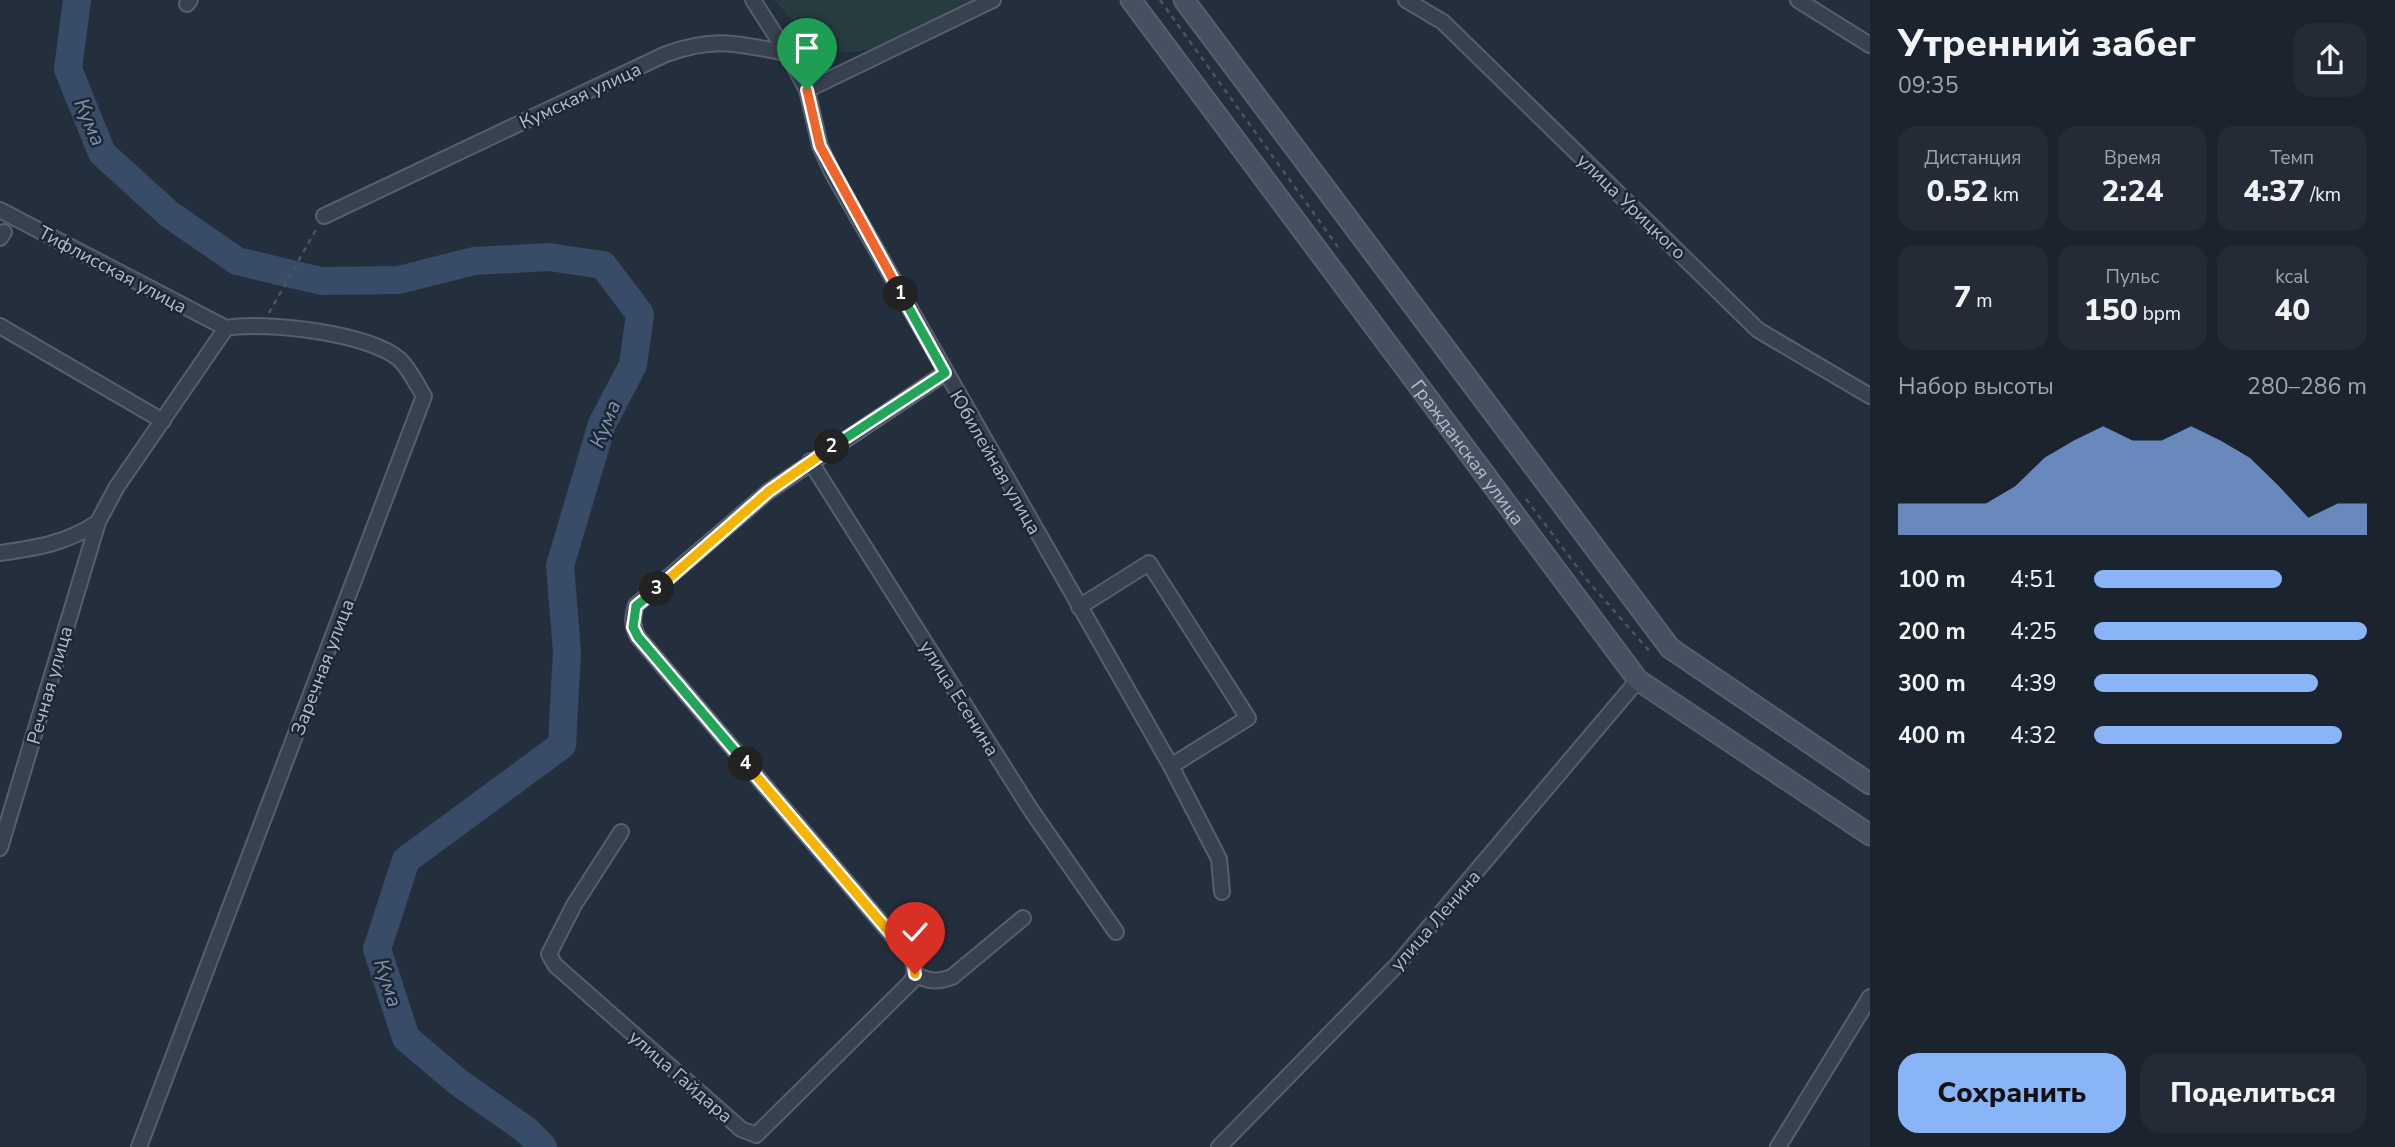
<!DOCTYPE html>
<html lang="ru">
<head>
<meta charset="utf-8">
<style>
	:root { --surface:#1b232e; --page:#242b36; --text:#f1f3f6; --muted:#a0a4aa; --accent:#8ab4f8 }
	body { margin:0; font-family:"Nunito Sans",sans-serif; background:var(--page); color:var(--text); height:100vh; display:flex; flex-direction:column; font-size:26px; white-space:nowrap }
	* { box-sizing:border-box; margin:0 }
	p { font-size:23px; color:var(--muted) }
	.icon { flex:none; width:38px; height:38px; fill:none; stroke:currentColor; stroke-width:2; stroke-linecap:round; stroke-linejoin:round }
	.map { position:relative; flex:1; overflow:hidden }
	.sheet { display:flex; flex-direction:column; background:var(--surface); width:525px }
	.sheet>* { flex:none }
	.pin { position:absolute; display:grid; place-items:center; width:60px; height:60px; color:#fff; margin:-72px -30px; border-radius:50% 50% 50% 0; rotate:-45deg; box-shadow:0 0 7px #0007 }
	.pin .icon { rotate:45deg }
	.km { position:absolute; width:35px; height:35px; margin:-18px; border-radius:50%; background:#222; color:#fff; font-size:19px; line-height:35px; text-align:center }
	.round { display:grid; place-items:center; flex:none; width:74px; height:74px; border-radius:21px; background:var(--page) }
	.overview { display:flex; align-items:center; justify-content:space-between; height:119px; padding:0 28px }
	h1 { font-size:38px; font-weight:800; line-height:52px }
	.figures { display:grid; grid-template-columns:repeat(3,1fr); gap:10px; height:119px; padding:7px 28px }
	.figures div { display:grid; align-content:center; border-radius:18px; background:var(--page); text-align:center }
	.figures b { font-size:30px; font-weight:800 }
	.figures small { font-size:19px; font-weight:400 }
	.figures p { font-size:19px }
	.chart { height:196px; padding:14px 28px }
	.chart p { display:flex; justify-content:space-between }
	.chart svg { width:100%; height:126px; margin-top:7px; fill:var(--accent); opacity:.7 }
	.primary-button { display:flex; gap:14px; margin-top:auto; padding:14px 28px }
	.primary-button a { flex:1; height:80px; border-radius:21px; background:var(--accent); color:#111; font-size:28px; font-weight:800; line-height:80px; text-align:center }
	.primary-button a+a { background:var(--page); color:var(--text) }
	ul { padding:0 28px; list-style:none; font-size:23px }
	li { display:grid; grid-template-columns:112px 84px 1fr; align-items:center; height:52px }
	li i { height:18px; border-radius:9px; background:var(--accent) }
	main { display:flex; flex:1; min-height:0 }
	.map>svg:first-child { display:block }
	.green { fill:#263c3f }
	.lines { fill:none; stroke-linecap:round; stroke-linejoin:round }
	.river { stroke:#394c67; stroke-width:28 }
	.street-casing { stroke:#565f6c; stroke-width:18 }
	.secondary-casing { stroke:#565f6c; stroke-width:23 }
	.path { stroke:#44595c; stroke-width:2.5; stroke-dasharray:5 5; stroke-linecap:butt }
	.street { stroke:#38414e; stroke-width:14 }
	.secondary { stroke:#465061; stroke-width:19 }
	.split-1-casing { stroke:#fff; stroke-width:14 }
	.split-2-casing { stroke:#fff; stroke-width:14 }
	.split-3-casing { stroke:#fff; stroke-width:14 }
	.split-4-casing { stroke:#fff; stroke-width:14 }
	.split-5-casing { stroke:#fff; stroke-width:14 }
	.split-1 { stroke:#f0652b; stroke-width:9 }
	.split-2 { stroke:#22a559; stroke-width:9 }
	.split-3 { stroke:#f5b400; stroke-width:9 }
	.split-4 { stroke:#22a559; stroke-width:9 }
	.split-5 { stroke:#f5b400; stroke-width:9 }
	.labels { text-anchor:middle; stroke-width:5; stroke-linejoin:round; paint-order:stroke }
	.street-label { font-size:19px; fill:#b4bcc9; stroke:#1d2633 }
	.water-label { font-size:21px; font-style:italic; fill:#7c92b1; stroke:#1d2633 }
</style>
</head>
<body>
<main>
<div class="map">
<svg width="1870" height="1147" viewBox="0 0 1870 1147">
	<rect width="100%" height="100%" fill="#242f3e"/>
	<path class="green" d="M775,0H985C951,16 868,64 832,49C808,38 791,20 775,0Z"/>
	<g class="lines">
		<polyline class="river" points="77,0 68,69 102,153 169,214 237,261 321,281 399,280 474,261 549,257 603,265 640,314 633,365 602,424 560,566 567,652 562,745 406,860 377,949 406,1038 458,1082 526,1130 543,1147"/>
		<g class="street-casing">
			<g id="street">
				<polyline points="1406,0 1443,22 1758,330 1870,396"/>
				<polyline points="1798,0 1870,45"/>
				<polyline points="187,4 190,0"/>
				<polyline points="787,53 807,90 820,146 832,172 1171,766 1219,859 1222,892"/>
				<polyline points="807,90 993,0"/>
				<polyline points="0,210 226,328"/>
				<path d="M324,216L666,54C717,36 737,44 787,53L753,0"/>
				<polyline points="0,238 4,232"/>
				<polyline points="0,326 163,421"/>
				<polyline points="810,461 1031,810 1116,932"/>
				<path d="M0,553C36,548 68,543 98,522"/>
				<polyline points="1079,607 1149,563 1248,718 1171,766"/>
				<path d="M621,832L574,905L549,954L555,965L741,1129L756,1135L911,982L915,974L913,960L638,637C632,626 632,618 636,605L769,491L945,373"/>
				<polyline points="0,848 98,522 116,488 226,328"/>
				<path d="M915,974C928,982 938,982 952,977L1023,918"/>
				<path d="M139,1147L424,396C417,385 409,368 399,359C368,333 266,321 226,328"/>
				<polyline points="1219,1147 1397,965 1638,680"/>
				<polyline points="1778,1147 1870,997"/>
			</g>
		</g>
		<g class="secondary-casing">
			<g id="secondary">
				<path id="s1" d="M1131,0L1638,680L1870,835"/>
				<polyline points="1184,0 1670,648 1870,784"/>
			</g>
		</g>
		<g class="path">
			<polyline points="1160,0 1338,247"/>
			<polyline points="269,313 317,228"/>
			<polyline points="1526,499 1587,580 1652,654"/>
		</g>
		<use href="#street" class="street"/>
		<use href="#secondary" class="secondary"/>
	</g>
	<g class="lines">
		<g class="split-1-casing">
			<polyline id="split-1" points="807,90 820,146 901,294"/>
		</g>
		<g class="split-2-casing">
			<polyline id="split-2" points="832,447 945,373 901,294"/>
		</g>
		<g class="split-3-casing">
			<polyline id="split-3" points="657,589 769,491 832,447"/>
		</g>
		<g class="split-4-casing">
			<polyline id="split-4" points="657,589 636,606 633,627 638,637 746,764"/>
		</g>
		<g class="split-5-casing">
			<polyline id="split-5" points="746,764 913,960 915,974"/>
		</g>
		<use href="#split-1" class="split-1"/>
		<use href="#split-2" class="split-2"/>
		<use href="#split-3" class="split-3"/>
		<use href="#split-4" class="split-4"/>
		<use href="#split-5" class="split-5"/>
	</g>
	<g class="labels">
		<g class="street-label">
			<text transform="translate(580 95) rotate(-25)" y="7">Кумская улица</text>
			<text transform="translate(1632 206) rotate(44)" y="7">улица Урицкого</text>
			<text transform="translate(113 269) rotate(28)" y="7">Тифлисская улица</text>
			<text dy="7" stroke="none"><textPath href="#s1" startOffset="564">Гражданская улица</textPath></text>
			<text transform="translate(996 462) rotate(60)" y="7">Юбилейная улица</text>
			<text transform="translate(322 667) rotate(-69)" y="7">Заречная улица</text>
			<text transform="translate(49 685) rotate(-74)" y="7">Речная улица</text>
			<text transform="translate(960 698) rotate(58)" y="7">улица Есенина</text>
			<text transform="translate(1435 920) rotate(-49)" y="7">улица Ленина</text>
			<text transform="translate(681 1076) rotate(41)" y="7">улица Гайдара</text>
		</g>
		<g class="water-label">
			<text transform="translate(90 122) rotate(67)" y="7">Кума</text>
			<text transform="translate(605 424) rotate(-68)" y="7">Кума</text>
			<text transform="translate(388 983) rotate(72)" y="7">Кума</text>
		</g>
	</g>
</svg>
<div class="pin" style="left:807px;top:90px;background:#1e9e55"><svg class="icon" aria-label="arrive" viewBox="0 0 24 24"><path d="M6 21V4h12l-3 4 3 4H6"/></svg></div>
<div class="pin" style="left:915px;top:974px;background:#d93025"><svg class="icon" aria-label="check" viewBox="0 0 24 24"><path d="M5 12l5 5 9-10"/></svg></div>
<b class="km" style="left:901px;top:294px">1</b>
<b class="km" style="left:832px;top:447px">2</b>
<b class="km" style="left:657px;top:589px">3</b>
<b class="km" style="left:746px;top:764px">4</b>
</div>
<section class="sheet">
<div class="overview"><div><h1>Утренний забег</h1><p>09:35</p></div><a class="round"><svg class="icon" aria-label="share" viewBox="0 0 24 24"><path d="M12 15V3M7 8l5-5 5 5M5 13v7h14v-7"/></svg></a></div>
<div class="figures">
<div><p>Дистанция</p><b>0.52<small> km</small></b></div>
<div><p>Время</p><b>2:24</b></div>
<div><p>Темп</p><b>4:37<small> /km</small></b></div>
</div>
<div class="figures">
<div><b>7<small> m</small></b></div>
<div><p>Пульс</p><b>150<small> bpm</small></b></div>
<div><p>kcal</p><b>40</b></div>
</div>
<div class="chart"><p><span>Набор высоты</span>280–286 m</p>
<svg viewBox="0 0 160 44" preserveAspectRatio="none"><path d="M0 44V33L10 33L20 33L30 33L40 27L50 17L60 11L70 6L80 11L90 11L100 6L110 11L120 17L130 27L140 38L150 33L160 33V44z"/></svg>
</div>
<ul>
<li><b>100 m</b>4:51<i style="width:69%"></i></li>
<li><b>200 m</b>4:25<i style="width:100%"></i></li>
<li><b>300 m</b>4:39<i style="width:82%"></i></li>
<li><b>400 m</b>4:32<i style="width:91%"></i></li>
</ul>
<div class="primary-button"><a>Сохранить</a><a>Поделиться</a></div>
</section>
</main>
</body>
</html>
